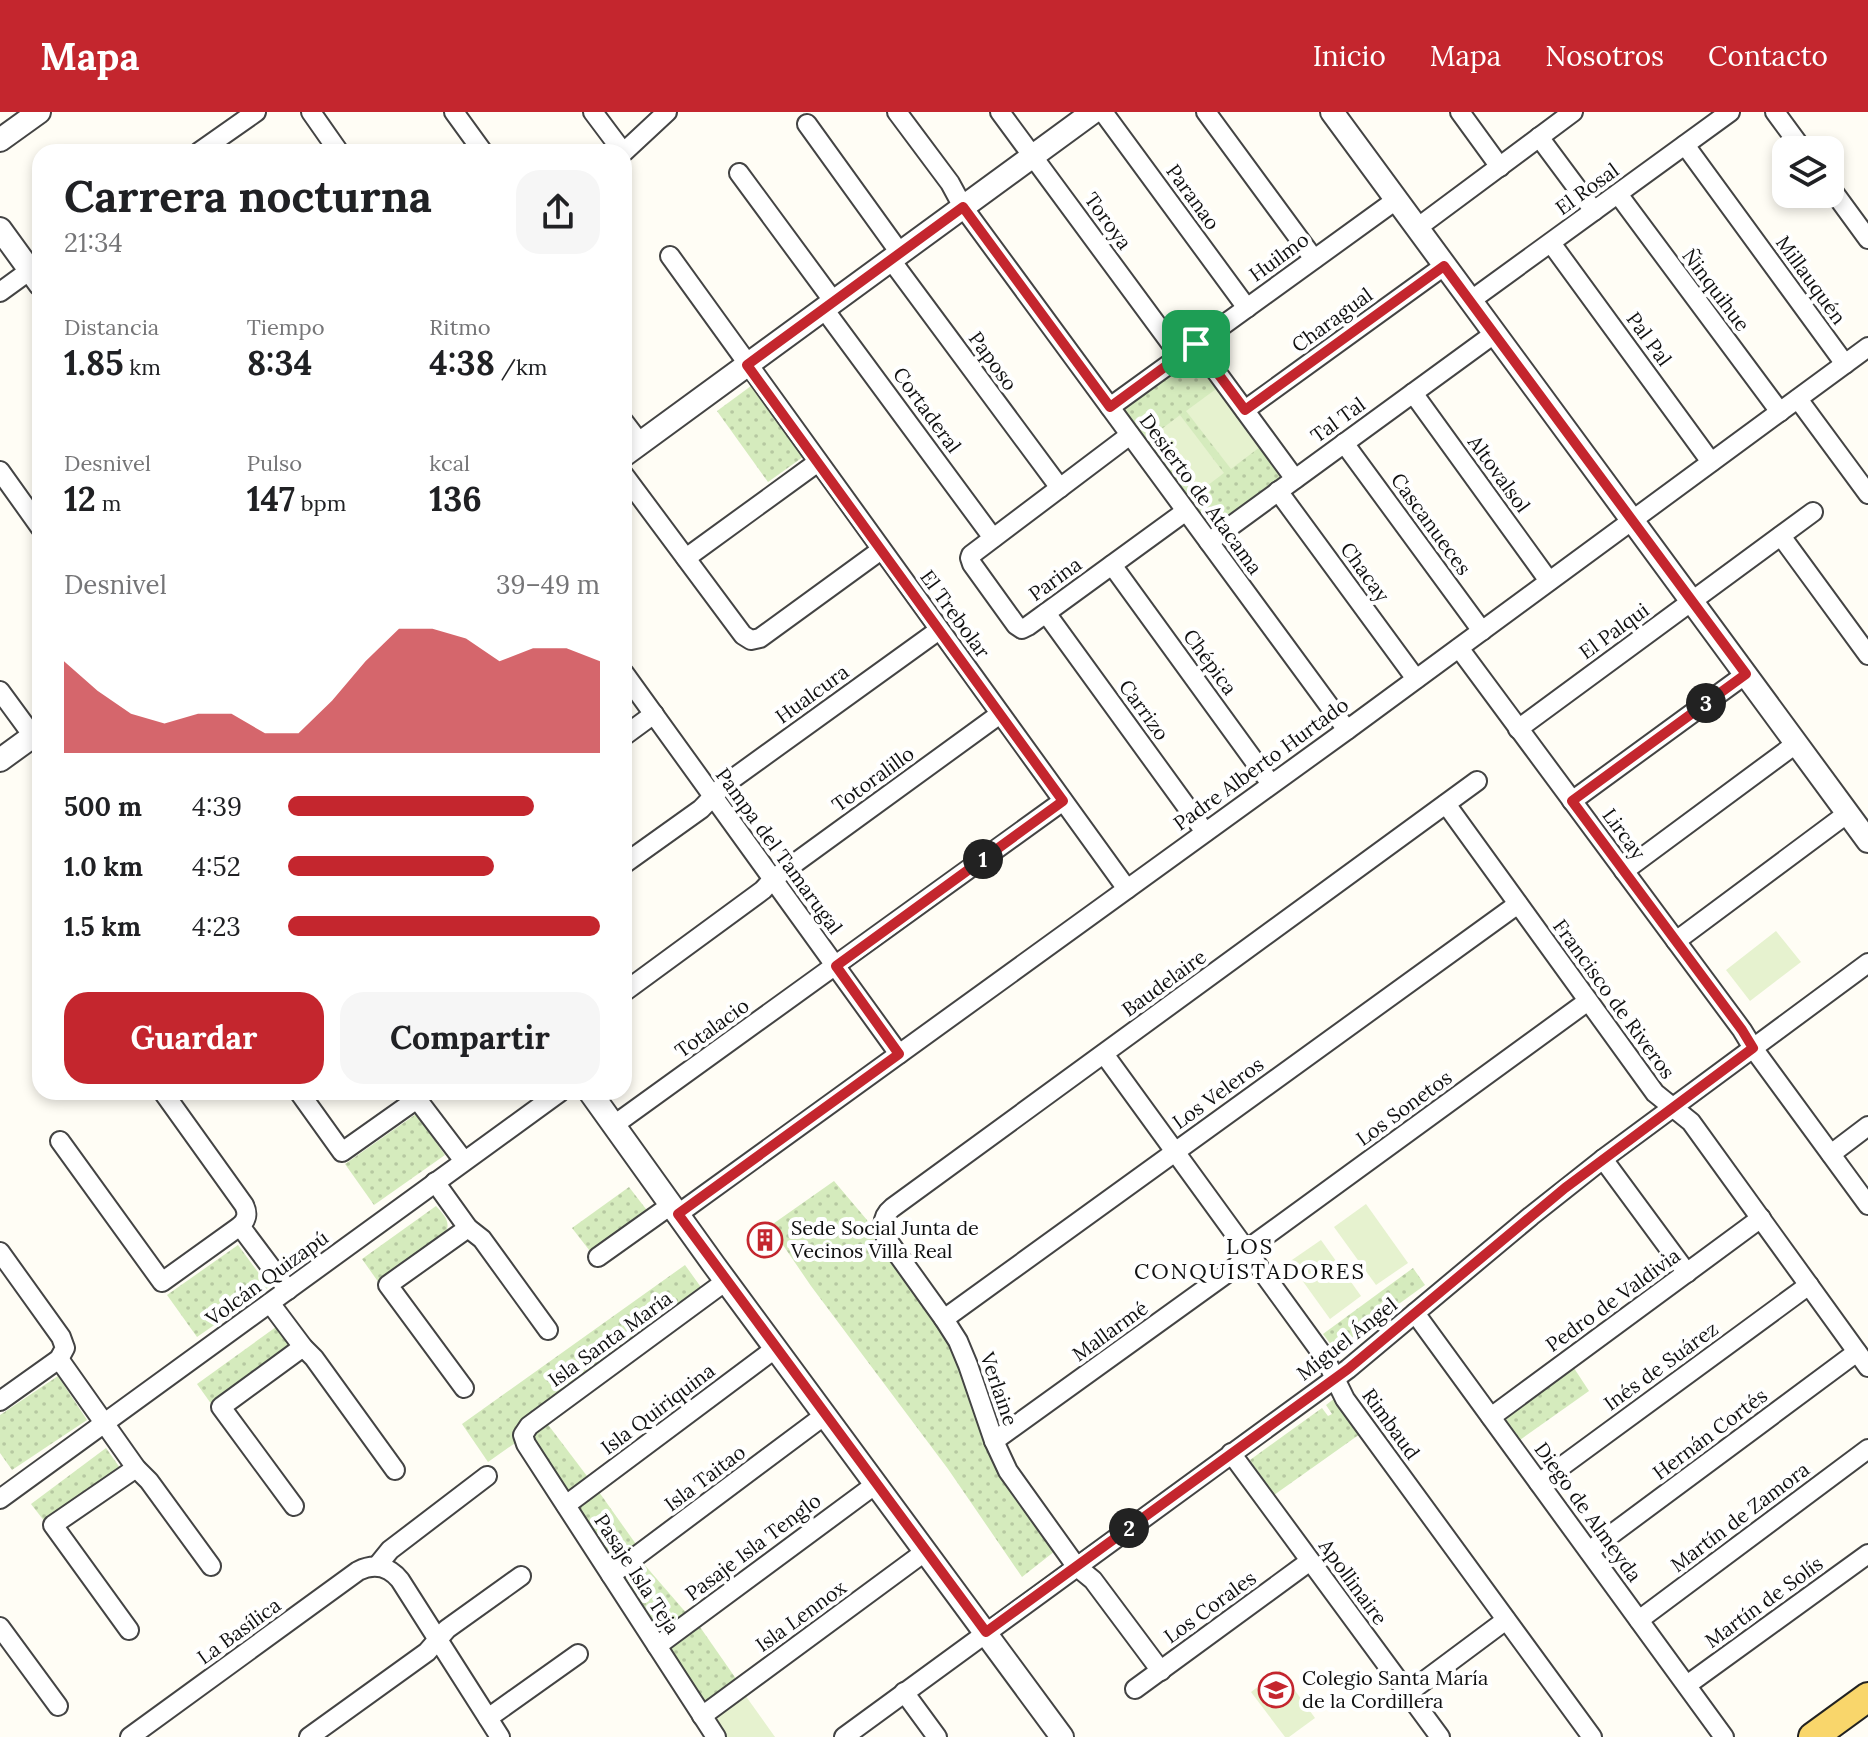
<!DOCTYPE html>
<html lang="es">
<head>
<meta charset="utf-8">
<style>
	:root { --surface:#fff; --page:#f6f6f6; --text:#202124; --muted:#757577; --accent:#c4262e }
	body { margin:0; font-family:Lora,serif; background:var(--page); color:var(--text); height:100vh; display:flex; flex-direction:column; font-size:30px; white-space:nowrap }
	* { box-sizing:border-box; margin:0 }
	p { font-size:26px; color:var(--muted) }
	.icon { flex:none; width:44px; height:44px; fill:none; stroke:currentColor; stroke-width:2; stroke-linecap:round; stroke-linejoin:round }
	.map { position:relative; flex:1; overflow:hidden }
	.details { position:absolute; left:32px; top:32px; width:600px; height:956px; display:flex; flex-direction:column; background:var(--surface); border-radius:24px; box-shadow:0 4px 12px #0003 }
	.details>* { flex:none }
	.buttons { position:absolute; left:1772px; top:24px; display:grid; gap:16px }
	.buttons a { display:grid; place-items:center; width:72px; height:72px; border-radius:16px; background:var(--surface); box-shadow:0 4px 12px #0003; font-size:40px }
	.pin { position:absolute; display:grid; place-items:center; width:68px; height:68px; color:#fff; margin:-34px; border-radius:16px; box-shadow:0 4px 12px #0006 }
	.km { position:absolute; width:40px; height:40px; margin:-20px; border-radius:50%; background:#222; color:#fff; font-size:22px; line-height:40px; text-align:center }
	.round { display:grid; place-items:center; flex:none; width:84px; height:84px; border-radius:24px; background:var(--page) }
	.summary { display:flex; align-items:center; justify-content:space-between; height:136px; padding:0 32px }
	h1 { font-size:44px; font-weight:700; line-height:60px }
	.stats { display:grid; grid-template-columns:repeat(3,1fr); gap:12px; height:136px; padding:8px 32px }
	.stats div { display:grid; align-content:center }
	.stats b { font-size:34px; font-weight:700 }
	.stats small { font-size:22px; font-weight:400 }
	.stats p { font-size:22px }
	.chart { height:224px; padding:16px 32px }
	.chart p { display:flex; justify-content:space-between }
	.chart svg { width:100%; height:144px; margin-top:8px; fill:var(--accent); opacity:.7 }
	.button { display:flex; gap:16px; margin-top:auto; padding:16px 32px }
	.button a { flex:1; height:92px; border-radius:24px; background:var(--accent); color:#fff; font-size:32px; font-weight:700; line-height:92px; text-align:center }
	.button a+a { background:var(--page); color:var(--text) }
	ul { padding:0 32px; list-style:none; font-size:26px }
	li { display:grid; grid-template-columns:128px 96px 1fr; align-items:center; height:60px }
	li i { height:20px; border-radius:10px; background:var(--accent) }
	header { display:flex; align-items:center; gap:48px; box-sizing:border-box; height:112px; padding:0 40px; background:var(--accent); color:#fff }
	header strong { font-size:38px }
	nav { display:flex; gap:44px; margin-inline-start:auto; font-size:28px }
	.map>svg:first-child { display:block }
	.green { fill:url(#green-dots) }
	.pitch { fill:#e6f2cf }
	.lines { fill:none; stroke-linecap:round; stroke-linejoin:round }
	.minor-casing { stroke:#444; stroke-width:22 }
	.tertiary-casing { stroke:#444; stroke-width:26 }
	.primary-casing { stroke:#222; stroke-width:32 }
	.minor { stroke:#fff; stroke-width:18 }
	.tertiary { stroke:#fff; stroke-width:22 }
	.primary { stroke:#f9d66b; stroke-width:28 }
	.route-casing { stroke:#fff; stroke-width:16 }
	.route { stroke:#c4262e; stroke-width:10 }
	.labels { text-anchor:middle; stroke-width:8; stroke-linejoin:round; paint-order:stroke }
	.street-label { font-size:20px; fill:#111; stroke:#fff }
	.poi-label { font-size:20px; fill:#111; stroke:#fff; text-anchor:start }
	.neighbourhood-label { font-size:22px; letter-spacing:2px; fill:#111; stroke:#fff }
</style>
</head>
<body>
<header>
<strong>Mapa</strong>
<nav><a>Inicio</a><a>Mapa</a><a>Nosotros</a><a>Contacto</a></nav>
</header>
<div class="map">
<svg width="1868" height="1625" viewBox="0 0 1868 1625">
	<defs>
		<pattern id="green-dots" width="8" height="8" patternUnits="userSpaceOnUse" patternTransform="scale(2)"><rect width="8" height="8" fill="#d5ebbd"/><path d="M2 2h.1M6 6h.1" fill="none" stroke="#b6c8a1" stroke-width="1.8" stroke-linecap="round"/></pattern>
	</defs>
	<rect width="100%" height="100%" fill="#fffdf5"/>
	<g class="green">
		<polygon points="1195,240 1285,365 1211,418 1121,294"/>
		<polygon points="751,274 803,345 768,370 717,299"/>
		<polygon points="416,1002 445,1043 374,1093 345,1052"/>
		<polygon points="834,1069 867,1108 872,1124 938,1214 954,1239 964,1264 971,1293 999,1360 1055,1439 1022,1465 948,1357 811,1174 770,1114"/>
		<polygon points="629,1075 649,1101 593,1143 572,1116"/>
		<path d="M436,1094C443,1102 451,1109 446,1120L379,1171L362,1147Z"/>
		<polygon points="238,1133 269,1175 197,1225 167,1183"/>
		<polygon points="685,1153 703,1178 516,1316 515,1323 518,1329 488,1350 462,1312"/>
		<polygon points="1413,1156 1425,1173 1335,1238 1323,1222"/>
		<polygon points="276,1215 291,1236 212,1293 197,1272"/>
		<polygon points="1572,1253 1589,1279 1517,1330 1500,1305"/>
		<polygon points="58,1264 87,1308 12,1358 0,1341 0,1303"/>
		<polygon points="1335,1286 1360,1322 1274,1383 1250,1348 1322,1296 1328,1304 1332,1302 1326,1293"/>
		<polygon points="546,1310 590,1368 572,1380 567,1378 533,1329 535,1322"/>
		<polygon points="106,1336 120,1356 45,1410 31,1392"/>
		<polygon points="599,1380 638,1435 615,1451 611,1450 578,1401 580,1393"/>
		<polygon points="643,1451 688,1503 665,1520 658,1519 623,1466"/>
		<polygon points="700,1515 739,1571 709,1590 701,1588 672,1542 672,1536"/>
	</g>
	<g class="pitch">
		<polygon points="1216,277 1260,335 1231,357 1186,299"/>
		<polygon points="1180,303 1224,361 1195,383 1151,325"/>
		<polygon points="1776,819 1801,850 1750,889 1726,858"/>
		<polygon points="1366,1092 1408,1151 1376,1173 1334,1115"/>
		<polygon points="1321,1128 1361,1184 1330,1207 1289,1150"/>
		<polygon points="1280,1558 1315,1606 1289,1625 1285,1625 1251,1580"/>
		<polygon points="745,1583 775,1625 726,1625 712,1607"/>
	</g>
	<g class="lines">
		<g class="minor-casing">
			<g id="minor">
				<polyline points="311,0 339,40"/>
				<polyline points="454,0 483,40"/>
				<polyline points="593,0 623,40"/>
				<polyline points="897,0 950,71 963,95 1347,618"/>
				<polyline points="1000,0 1180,244"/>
				<polyline points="1103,0 1247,196"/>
				<polyline points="1206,0 1314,147"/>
				<polyline points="1460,0 1500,55"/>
				<polyline points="1775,0 1803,38"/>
				<polyline points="807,12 900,141"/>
				<polyline points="1539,25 1594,99"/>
				<polyline points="1685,33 1845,252"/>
				<polyline points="199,40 256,0"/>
				<polyline points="624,40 667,0"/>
				<polyline points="739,61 834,190"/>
				<polyline points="1830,75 1868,127"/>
				<polyline points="1618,82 1780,300"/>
				<polyline points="1417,116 1573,0"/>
				<polyline points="1551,131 1711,350"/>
				<polyline points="670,144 1127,777"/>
				<polyline points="891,148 1060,376"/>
				<polyline points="0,180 40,151"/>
				<polyline points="1470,189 1730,0"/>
				<polyline points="824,197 993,426"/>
				<polyline points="1196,232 1295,367"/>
				<polyline points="1413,281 1549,469"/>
				<polyline points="1798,287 1868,382"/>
				<polyline points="1110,295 1396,88"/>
				<polyline points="1245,298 1444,154"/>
				<polyline points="624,310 640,331"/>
				<polyline points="1130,323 971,443 970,446 972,452 1016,513 1022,517 1028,514 1186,399"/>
				<polyline points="1344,331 1482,519"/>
				<polyline points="0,359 40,415"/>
				<polyline points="624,363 743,523 751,528 760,526 881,438"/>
				<polyline points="1278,379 1416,567"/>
				<polyline points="1781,424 1868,543"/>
				<polyline points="1209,430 1494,222"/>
				<polyline points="686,446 818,350"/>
				<polyline points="1112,453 1271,672"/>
				<polyline points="1046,501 1205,720"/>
				<polyline points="1459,536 1742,918 1753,936 1868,1093"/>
				<polyline points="624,561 899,942"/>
				<polyline points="0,579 33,624"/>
				<polyline points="1518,617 1813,400"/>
				<polyline points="624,624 654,602"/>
				<polyline points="1572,689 1746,562"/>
				<polyline points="1446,692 1655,981 1691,1010 1868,1255"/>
				<polyline points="624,752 701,697 724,673 939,518"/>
				<polyline points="1624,759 1797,631"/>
				<polyline points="1676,829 1848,701"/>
				<polyline points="624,880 763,778 773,767 1000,602"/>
				<polyline points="1104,942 1325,1246 1345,1287 1592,1625"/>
				<polyline points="299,980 342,1040 417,987 422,980"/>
				<polyline points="417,987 464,1049"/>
				<polyline points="614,1013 1063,689"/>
				<path d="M60,1029L162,1170L240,1114C247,1108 248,1101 244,1093L163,980"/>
				<polyline points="1831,1042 1868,1014"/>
				<polyline points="1603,1047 1687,1161"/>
				<polyline points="435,1070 468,1116 482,1127 548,1218"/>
				<polyline points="678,1102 1347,618 1868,235"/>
				<polyline points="240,1114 288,1178"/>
				<polyline points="0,1140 61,1225 65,1236 59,1247 0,1289"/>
				<polyline points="598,1145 671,1093"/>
				<polyline points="270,1191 303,1235 314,1246 395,1358"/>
				<polyline points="1415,1201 1724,1625"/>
				<polyline points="944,1207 1518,792"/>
				<polyline points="59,1247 136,1356 149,1369 211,1454"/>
				<polyline points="464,1276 388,1173 468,1116"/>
				<polyline points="1491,1305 1761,1106"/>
				<polyline points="994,1329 1237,1154 1257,1130 1588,889"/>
				<polyline points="1231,1341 1440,1625"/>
				<polyline points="1539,1371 1809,1173"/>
				<polyline points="0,1387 560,980"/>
				<polyline points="566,1393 776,1236"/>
				<polyline points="294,1394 221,1295 303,1235"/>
				<polyline points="1589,1439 1857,1240"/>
				<polyline points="377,1454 390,1438 487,1364"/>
				<polyline points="611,1463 825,1303"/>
				<polyline points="1639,1508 1868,1337"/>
				<polyline points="0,1515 58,1594"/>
				<polyline points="129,1518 53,1413 136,1356"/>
				<polyline points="657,1534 876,1372"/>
				<path d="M1161,1559L1093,1468L1076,1454L1008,1359L994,1329L968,1253L958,1229L944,1207L886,1126C882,1115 882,1104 892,1096L1477,669"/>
				<polyline points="1687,1573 1868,1442"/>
				<polyline points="1135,1577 1310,1449"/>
				<polyline points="904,1580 937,1625"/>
				<polyline points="1408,1581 1506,1508"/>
				<polyline points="702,1604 926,1439"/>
				<polyline points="488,1606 578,1542"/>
				<path d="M130,1625L358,1459C374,1451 389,1454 400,1468L500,1625"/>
				<polyline points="309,1625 427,1540 447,1517 521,1464"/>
				<polyline points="716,1625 526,1332 523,1323 529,1314 726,1169"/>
				<polyline points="844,1625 1348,1257 1531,1104 1603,1047 1868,851"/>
			</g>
		</g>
		<g class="tertiary-casing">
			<g id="tertiary">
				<polyline points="1332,0 1868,729"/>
				<polyline points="0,28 39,0"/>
				<polyline points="0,117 40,172"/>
				<polyline points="624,343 1093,0"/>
				<polyline points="0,648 40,619"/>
				<polyline points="590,980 714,1153 1062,1625"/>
			</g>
		</g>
		<g class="primary-casing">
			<polyline id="primary" points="1813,1625 1868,1585"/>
		</g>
		<use href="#minor" class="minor"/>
		<use href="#tertiary" class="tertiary"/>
		<use href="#primary" class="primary"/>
	</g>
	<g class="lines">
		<g class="route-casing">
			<polygon id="route" points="963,95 1110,295 1196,232 1245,298 1444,154 1746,562 1572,689 1742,918 1753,936 1565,1076 1348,1257 986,1520 678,1102 899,942 836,854 1063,689 747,253"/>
		</g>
		<use href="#route" class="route"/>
	</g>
	<defs>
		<g id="building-ring" transform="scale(1.8)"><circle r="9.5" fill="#fff" stroke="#c4262e" stroke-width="1.5"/><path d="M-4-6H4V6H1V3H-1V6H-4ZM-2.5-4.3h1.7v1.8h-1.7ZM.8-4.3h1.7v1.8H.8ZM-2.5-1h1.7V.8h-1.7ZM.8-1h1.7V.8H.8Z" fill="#c4262e"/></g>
		<g id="school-ring" transform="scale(1.8)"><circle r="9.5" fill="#fff" stroke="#c4262e" stroke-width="1.5"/><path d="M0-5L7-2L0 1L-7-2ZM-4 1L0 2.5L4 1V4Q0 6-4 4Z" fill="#c4262e"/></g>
	</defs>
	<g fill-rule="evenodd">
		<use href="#building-ring" x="765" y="1128"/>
		<use href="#school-ring" x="1276" y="1578"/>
	</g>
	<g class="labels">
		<g class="street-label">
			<text transform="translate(1587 77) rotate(-36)" y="7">El Rosal</text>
			<text transform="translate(1193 85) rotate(54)" y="7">Paranao</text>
			<text transform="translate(1108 109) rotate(54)" y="7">Toroya</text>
			<text transform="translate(1279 145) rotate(-36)" y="7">Huilmo</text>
			<text transform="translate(1811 168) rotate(54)" y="7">Millauquén</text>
			<text transform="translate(1716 178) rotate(53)" y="7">Ñinquihue</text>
			<text transform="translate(1332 208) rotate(-36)" y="7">Charagual</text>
			<text transform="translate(1649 227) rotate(54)" y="7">Pal Pal</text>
			<text transform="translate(993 249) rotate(54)" y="7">Paposo</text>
			<text transform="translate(927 298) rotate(54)" y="7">Cortaderal</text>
			<text transform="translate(1338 308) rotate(-36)" y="7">Tal Tal</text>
			<text transform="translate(1499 362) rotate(54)" y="7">Altovalsol</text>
			<text transform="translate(1201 382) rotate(54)" y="7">Desierto de Atacama</text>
			<text transform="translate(1431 412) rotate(54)" y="7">Cascanueces</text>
			<text transform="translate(1365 460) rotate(54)" y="7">Chacay</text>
			<text transform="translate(1055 467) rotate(-36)" y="7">Parina</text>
			<text transform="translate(955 502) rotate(54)" y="7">El Trebolar</text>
			<text transform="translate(1614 519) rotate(-36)" y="7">El Palqui</text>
			<text transform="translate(1210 550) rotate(54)" y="7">Chépica</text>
			<text transform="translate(812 582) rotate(-36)" y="7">Hualcura</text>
			<text transform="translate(1144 598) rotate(54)" y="7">Carrizo</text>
			<text transform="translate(1261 652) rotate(-36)" y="7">Padre Alberto Hurtado</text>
			<text transform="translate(873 667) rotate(-36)" y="7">Totoralillo</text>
			<text transform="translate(1624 722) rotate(54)" y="7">Lircay</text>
			<text transform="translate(779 739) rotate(54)" y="7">Pampa del Tamarugal</text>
			<text transform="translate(1164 871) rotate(-36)" y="7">Baudelaire</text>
			<text transform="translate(1614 887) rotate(54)" y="7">Francisco de Riveros</text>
			<text transform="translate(712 916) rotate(-36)" y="7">Totalacio</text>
			<text transform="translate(1218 981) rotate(-36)" y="7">Los Veleros</text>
			<text transform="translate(1404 996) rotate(-36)" y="7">Los Sonetos</text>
			<text transform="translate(267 1166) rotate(-36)" y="7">Volcán Quizapú</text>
			<text transform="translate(1613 1188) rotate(-36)" y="7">Pedro de Valdivia</text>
			<text transform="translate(1110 1219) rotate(-36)" y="7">Mallarmé</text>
			<text transform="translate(610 1227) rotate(-36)" y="7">Isla Santa María</text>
			<text transform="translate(1347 1227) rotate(-38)" y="7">Miguel Ángel</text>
			<text transform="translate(1661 1254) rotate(-36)" y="7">Inés de Suárez</text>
			<text transform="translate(999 1277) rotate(71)" y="7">Verlaine</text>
			<text transform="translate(658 1297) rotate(-37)" y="7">Isla Quiriquina</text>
			<text transform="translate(1391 1312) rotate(54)" y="7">Rimbaud</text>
			<text transform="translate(1710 1322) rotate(-37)" y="7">Hernán Cortés</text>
			<text transform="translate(705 1366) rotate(-37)" y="7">Isla Taitao</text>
			<text transform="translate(1588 1400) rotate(54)" y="7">Diego de Almeyda</text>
			<text transform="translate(1740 1405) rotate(-37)" y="7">Martín de Zamora</text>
			<text transform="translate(753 1435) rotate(-37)" y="7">Pasaje Isla Tenglo</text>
			<text transform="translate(637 1462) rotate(57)" y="7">Pasaje Isla Teja</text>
			<text transform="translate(1353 1470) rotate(54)" y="7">Apollinaire</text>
			<text transform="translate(1764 1490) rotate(-36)" y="7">Martín de Solís</text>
			<text transform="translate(1210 1495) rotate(-36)" y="7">Los Corales</text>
			<text transform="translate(801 1504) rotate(-36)" y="7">Isla Lennox</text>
			<text transform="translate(239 1519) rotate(-36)" y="7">La Basílica</text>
		</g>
		<g class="poi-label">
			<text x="791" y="1123">Sede Social Junta de<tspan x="791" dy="23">Vecinos Villa Real</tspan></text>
			<text x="1302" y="1573">Colegio Santa María<tspan x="1302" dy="23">de la Cordillera</tspan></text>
		</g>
		<g class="neighbourhood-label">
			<text x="1250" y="1142">LOS<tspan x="1250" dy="25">CONQUISTADORES</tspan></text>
		</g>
	</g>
</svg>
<div class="buttons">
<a><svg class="icon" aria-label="layers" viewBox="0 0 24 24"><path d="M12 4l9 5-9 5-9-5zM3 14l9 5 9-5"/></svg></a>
</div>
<div class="pin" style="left:1196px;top:232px;background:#1e9e55"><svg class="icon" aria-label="arrive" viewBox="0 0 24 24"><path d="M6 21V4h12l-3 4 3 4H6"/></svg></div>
<b class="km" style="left:983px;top:747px">1</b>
<b class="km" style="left:1129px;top:1416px">2</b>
<b class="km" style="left:1706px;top:591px">3</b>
<section class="details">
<div class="summary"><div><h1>Carrera nocturna</h1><p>21:34</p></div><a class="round"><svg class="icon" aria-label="share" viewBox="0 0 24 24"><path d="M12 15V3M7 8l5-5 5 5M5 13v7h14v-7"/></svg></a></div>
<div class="stats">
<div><p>Distancia</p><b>1.85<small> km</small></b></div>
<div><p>Tiempo</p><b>8:34</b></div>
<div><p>Ritmo</p><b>4:38<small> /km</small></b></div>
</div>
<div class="stats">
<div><p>Desnivel</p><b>12<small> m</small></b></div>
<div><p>Pulso</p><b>147<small> bpm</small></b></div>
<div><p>kcal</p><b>136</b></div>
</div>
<div class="chart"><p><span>Desnivel</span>39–49 m</p>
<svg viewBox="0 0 160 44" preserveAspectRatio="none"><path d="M0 44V16L10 25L20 32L30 35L40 32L50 32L60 38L70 38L80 28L90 16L100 6L110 6L120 9L130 16L140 12L150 12L160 16V44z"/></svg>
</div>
<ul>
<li><b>500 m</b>4:39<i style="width:79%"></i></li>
<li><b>1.0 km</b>4:52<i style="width:66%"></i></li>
<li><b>1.5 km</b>4:23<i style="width:100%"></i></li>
</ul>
<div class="button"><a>Guardar</a><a>Compartir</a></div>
</section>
</div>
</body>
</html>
